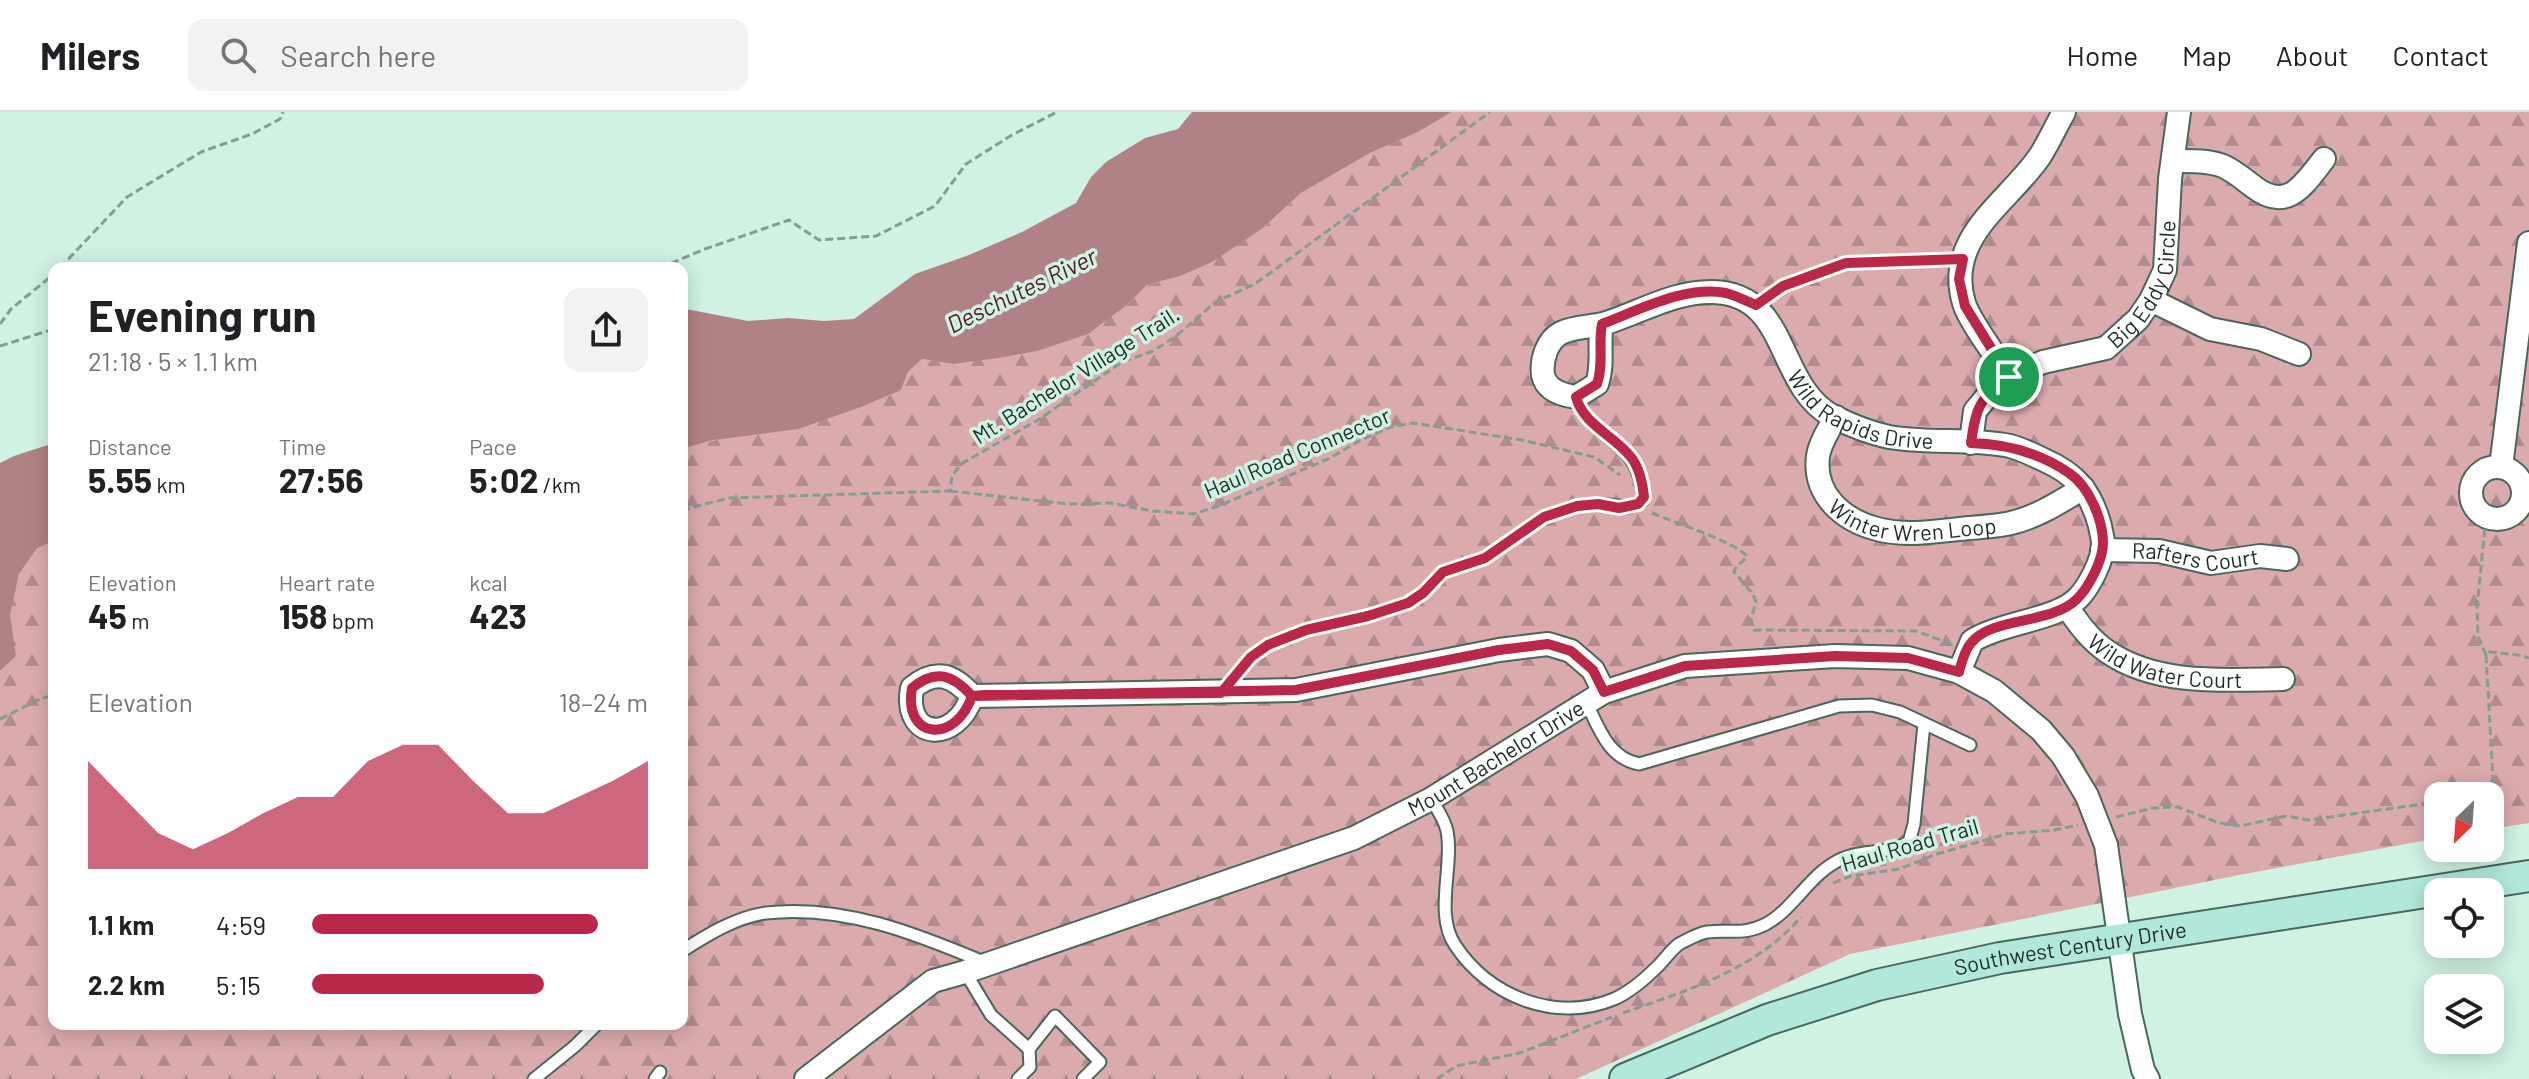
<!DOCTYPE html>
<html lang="en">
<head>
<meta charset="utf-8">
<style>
	:root { --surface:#fff; --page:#f2f2f2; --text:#202124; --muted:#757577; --line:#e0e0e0; --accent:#b92848 }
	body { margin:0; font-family:Barlow,sans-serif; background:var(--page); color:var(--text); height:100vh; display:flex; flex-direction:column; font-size:30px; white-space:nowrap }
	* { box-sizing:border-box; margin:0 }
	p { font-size:26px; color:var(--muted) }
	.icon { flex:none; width:44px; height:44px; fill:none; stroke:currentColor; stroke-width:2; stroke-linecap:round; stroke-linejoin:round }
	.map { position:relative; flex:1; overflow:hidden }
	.panel { position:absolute; left:48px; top:150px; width:640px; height:768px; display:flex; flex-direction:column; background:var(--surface); border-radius:16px; box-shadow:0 4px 20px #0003 }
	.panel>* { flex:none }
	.needle { width:52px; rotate:205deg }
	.buttons { position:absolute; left:2424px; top:670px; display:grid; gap:16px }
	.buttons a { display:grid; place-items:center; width:80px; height:80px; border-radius:16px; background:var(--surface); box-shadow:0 4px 20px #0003; font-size:40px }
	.pin { position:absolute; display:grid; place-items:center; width:68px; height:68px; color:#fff; margin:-34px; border:4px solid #fff; border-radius:50%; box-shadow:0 2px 8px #0007 }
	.round { display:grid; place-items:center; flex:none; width:84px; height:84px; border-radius:16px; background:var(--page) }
	.overview { display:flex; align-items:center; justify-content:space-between; height:136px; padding:0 40px }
	h1 { font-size:44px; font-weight:700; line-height:60px }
	.stats { display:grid; grid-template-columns:repeat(3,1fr); gap:12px; height:136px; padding:8px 40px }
	.stats div { display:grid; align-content:center }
	.stats b { font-size:34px; font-weight:700 }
	.stats small { font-size:22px; font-weight:400 }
	.stats p { font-size:22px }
	.chart { height:224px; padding:16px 40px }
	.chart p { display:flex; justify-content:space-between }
	.chart svg { width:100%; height:144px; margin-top:8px; fill:var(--accent); opacity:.7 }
	ul { padding:0 40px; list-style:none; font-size:26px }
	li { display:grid; grid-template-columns:128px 96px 1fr; align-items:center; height:60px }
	li i { height:20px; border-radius:10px; background:var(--accent) }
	header { display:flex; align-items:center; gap:48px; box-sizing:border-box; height:112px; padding:0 40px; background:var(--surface); border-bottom:2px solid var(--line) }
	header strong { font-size:38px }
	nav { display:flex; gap:44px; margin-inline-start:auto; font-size:28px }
	.search { width:560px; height:72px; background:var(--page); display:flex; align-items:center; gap:20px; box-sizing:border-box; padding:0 28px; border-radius:16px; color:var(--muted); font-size:30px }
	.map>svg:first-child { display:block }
	.forest { fill:url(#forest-firs) }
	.water { fill:#b08285 }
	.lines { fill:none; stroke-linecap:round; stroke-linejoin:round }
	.service-casing { stroke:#49675b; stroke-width:15 }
	.minor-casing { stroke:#49675b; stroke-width:26 }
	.secondary-casing { stroke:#49675b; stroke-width:34 }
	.path { stroke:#839d92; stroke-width:3; stroke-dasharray:8 4; stroke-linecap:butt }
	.service { stroke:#fff; stroke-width:11 }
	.minor { stroke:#fff; stroke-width:22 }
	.secondary { stroke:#b2e8dc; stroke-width:30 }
	.route-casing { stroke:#fff; stroke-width:16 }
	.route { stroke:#b92848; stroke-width:10 }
	.labels { text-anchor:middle; stroke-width:7; stroke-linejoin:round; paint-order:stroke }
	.street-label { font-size:22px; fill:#1e2c26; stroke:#cff2e3 }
	.water-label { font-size:24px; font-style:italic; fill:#551a24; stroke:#cff2e3 }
</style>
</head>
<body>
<header>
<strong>Milers</strong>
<div class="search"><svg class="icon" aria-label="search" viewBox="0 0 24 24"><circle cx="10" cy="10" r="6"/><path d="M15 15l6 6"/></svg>Search here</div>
<nav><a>Home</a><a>Map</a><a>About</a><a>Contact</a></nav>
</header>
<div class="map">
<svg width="2529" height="967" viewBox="0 0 2529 967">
	<defs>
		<pattern id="forest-firs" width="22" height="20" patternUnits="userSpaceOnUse" patternTransform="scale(2)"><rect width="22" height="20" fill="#dbaaad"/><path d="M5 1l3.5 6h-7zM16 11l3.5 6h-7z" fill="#b18b8d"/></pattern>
	</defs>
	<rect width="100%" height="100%" fill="#cff2e3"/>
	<polygon class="forest" points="1452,0 2529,0 2529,711 2490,717 2490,684 2438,684 2438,726 2239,763 1850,842 1576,967 0,967 0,559 16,544 9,503 19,462 37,435 54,429 54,912 682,912 682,337 901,278 908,260 922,247 953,252 1128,192 1147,173 1180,164 1263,116 1301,81 1370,41 1418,20"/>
	<g class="water">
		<polygon points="1192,0 1452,0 1418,20 1370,41 1301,81 1263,116 1212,150 1180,164 1147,173 1128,192 1088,222 1037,239 998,246 953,252 922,247 908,260 901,278 861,295 798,317 714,328 682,337 682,199 686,197 748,209 788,206 824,209 854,207 915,162 969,143 1022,120 1076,91 1091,65 1106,50 1145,26 1178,17"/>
		<polygon points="54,331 54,429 37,436 19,462 10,503 16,544 0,559 0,351 14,344"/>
	</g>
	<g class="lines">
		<g class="service-casing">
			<g id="service">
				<polyline points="1756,193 1783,174 1846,151 1963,147"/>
				<path d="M1224,578L1251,545L1268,533L1306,518L1368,504L1408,491L1423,481L1443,460L1485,446L1544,405L1577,394L1598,392L1629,395L1642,389C1645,380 1642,373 1639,364C1628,327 1585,320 1576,285"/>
				<path d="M1586,590C1599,616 1608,646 1639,652L1839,594L1872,593L1900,600L1970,633"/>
				<path d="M1431,687C1437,697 1445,708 1447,719C1454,753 1434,802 1455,833C1489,885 1556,911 1614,887C1630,880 1646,866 1658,854C1665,847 1671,838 1679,832C1687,828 1699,821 1707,820C1730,817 1742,824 1766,812C1792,798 1808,766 1834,751C1857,736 1886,744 1909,730L1914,712L1924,612"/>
				<path d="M682,839C707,823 736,805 766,801C843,792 917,822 986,851"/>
				<polyline points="965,860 991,903 1029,937 1055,904 1100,950 1083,967"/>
				<polyline points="534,967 575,934 597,912"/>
				<polyline points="655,967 660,960"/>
				<polyline points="1018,967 1030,955 1029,937"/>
			</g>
		</g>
		<g class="minor-casing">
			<g id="minor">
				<path d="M2173,49C2188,49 2208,48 2223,54C2236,60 2243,67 2254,75C2288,101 2304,72 2324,47"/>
				<polyline points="2151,188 2210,217 2261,227 2299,242"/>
				<path id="s1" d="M1602,212C1598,232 1604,252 1597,272L1576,285C1562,283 1546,278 1543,263C1541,248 1547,228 1561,221C1573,215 1590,215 1603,212C1639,201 1674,179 1713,180C1790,182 1775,272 1832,304C1850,313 1870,321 1889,325C1929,332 1971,326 2010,334C2022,337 2033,343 2044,348C2076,362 2091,380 2100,414C2101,420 2103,426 2103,432C2103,448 2089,475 2078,486C2057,508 2002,510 1972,529L1959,560"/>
				<path d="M2009,265C1998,246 1969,209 1964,191C1944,125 2009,90 2040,44C2049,30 2056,14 2064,0"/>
				<path id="s2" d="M1836,305C1829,317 1820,331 1818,344C1813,383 1843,408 1877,417C1907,425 1939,419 1969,416C1983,415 1998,414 2011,411C2037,405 2060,390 2083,376"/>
				<path id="s3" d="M1971,331L1975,299L1994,276L2009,265L2043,250L2106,236L2138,207L2151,188L2165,158L2170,67L2179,0"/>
				<circle cx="2497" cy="381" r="26"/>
				<polyline points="2501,355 2529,131"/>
				<path id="s4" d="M2102,438L2159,439L2211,451L2260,444L2287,447"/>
				<path id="s5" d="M2067,495C2078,511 2091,529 2108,540C2157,574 2227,568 2283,567"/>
				<path d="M972,584C956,632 903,628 912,576C936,556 953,563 972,584L1296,578L1499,538L1548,532L1571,539L1593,558L1604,580"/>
				<path id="s6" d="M806,967L933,869L965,860L1354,726L1431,687L1604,580L1685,554L1835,544L1908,546L1959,560L1994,579L2041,618L2063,644L2087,684L2106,733L2130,902L2143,958L2148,967"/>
			</g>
		</g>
		<g class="secondary-casing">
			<g id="secondary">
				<path id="s7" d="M1625,967L1767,908L1877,873L2000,846L2529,764"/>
			</g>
		</g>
		<g class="path">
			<polyline points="60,156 127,85 201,40 252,22 280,7 283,0"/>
			<polyline points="660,156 705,137 789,108 819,128 876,124 935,94 966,52 1012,23 1057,0"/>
			<polyline points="0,212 11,197 54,162"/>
			<polyline points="0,234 54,217"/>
			<polyline points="950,379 1068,392 1110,391 1153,399 1193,402 1219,394 1330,346 1359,329 1391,315 1413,311 1522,328 1594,345 1620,363"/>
			<polyline points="682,398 729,386 950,379 952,364 961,352 1038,308 1122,250 1153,239 1175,225 1217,189 1255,172 1490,0"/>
			<path d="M1652,401C1675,411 1733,429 1747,444C1743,451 1736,452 1734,460L1753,482L1756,490L1751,507L1754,518L1916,519L1951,532"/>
			<polyline points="2486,543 2478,524 2477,495 2486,405"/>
			<polyline points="0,607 40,587 54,583"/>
			<polyline points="2472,684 2486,677 2493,667 2486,543 2489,540 2518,543 2529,546"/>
			<polyline points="2116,705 2153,696 2178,695 2219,711 2240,714 2286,704 2308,708 2438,690"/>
			<polyline points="1833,771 1851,764 1899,757 1937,742 2006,722 2054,718 2078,713"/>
			<path d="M1623,901C1685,879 1756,858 1801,805"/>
			<polyline points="1437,967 1456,954 1520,941 1612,905"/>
		</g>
		<use href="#service" class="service"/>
		<use href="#minor" class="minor"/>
		<use href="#secondary" class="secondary"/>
	</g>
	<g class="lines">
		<g class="route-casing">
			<path id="route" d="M2009,265L1965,194L1959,167L1963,147L1846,151L1783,174L1756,193C1746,189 1737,184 1726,181C1686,173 1639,198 1602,212C1598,232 1604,252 1597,272L1576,285C1583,312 1613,323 1630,344C1639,354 1643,372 1644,385L1638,392L1619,396L1598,392L1577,394L1544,405L1485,446L1443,460L1423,481L1408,491L1368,504L1306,518L1268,533L1251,545L1221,581L985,583L972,584C953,563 936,556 912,576C903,628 956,632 972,584L1296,578L1499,538L1548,532L1571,539L1593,558L1604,580L1685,554L1835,544L1908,546L1959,560C1962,550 1964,539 1971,531C1993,504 2051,513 2077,487C2089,475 2103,448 2103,431C2103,408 2089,374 2069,361C2040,341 2006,332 1971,331C1976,295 1979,287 2009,265"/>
		</g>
		<use href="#route" class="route"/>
	</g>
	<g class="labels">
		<g class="street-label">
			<text dy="8" stroke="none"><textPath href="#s3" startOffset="260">Big Eddy Circle</textPath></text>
			<text transform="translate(1076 263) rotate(-32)" y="8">Mt. Bachelor Village Trail.</text>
			<text dy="8" stroke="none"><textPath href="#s1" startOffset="538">Wild Rapids Drive</textPath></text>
			<text transform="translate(1297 341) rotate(-23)" y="8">Haul Road Connector</text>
			<text dy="8" stroke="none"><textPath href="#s2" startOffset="180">Winter Wren Loop</textPath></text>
			<text dy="8" stroke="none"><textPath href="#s4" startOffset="94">Rafters Court</textPath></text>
			<text dy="8" stroke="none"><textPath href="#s5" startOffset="120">Wild Water Court</textPath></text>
			<text dy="8" stroke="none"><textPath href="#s6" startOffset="768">Mount Bachelor Drive</textPath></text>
			<text transform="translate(1910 733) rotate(-16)" y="8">Haul Road Trail</text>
			<text dy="8" stroke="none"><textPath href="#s7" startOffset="466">Southwest Century Drive</textPath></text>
		</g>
		<g class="water-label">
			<text transform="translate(1022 179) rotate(-26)" y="8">Deschutes River</text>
		</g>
	</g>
</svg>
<div class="buttons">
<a><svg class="needle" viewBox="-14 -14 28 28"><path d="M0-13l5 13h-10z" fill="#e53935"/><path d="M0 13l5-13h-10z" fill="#757577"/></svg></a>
<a><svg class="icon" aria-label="locate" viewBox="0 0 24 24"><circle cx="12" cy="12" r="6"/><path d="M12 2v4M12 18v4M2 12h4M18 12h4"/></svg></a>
<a><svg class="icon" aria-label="layers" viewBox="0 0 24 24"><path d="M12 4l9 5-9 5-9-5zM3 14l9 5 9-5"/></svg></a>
</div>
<div class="pin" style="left:2009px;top:265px;background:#1e9e55"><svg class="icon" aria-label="arrive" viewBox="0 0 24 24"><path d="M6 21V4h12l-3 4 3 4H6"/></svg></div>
<section class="panel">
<div class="overview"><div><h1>Evening run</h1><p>21:18 · 5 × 1.1 km</p></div><a class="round"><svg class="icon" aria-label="share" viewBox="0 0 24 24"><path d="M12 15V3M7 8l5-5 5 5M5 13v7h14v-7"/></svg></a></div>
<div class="stats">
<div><p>Distance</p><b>5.55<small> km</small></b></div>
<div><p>Time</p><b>27:56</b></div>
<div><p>Pace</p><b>5:02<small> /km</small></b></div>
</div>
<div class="stats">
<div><p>Elevation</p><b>45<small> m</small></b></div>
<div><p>Heart rate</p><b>158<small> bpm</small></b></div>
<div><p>kcal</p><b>423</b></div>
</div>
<div class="chart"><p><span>Elevation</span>18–24 m</p>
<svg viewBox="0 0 160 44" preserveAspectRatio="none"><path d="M0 44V11L10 22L20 33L30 38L40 33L50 27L60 22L70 22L80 11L90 6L100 6L110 17L120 27L130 27L140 22L150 17L160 11V44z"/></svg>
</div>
<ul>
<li><b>1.1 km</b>4:59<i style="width:85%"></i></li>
<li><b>2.2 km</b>5:15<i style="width:69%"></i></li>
</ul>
</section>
</div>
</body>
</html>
